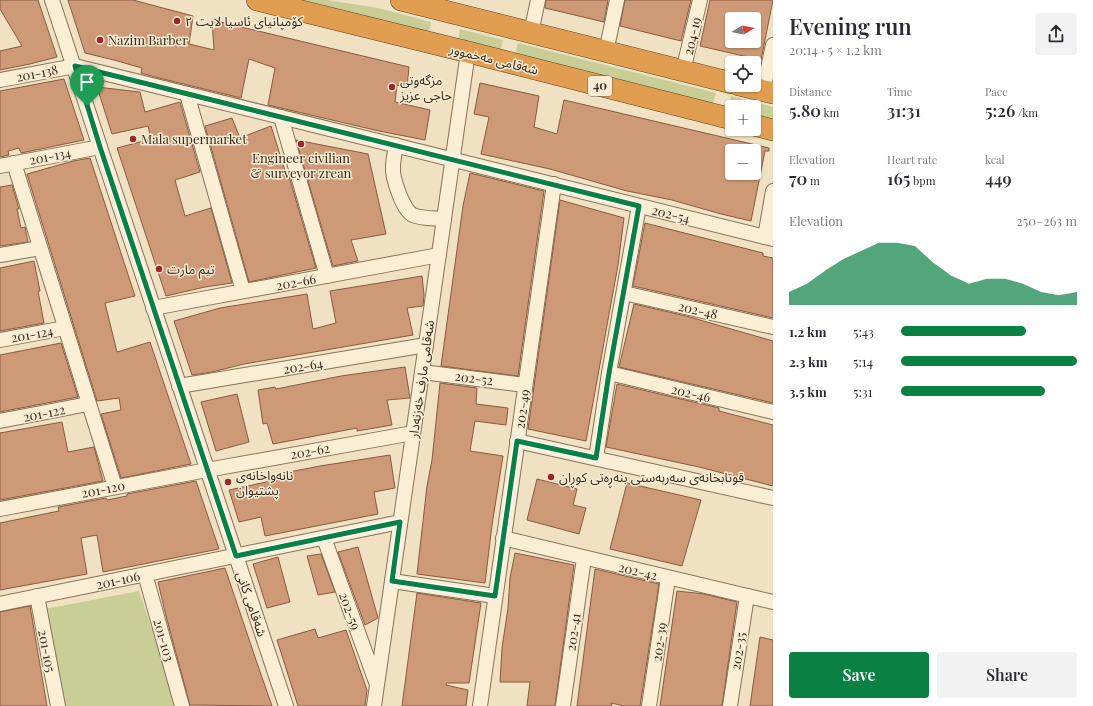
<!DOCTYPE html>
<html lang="en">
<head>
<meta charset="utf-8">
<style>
	:root { --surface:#fff; --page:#f2f2f3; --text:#2b2b33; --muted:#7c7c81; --accent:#0b8043 }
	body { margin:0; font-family:"Playfair Display","Noto Sans Arabic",serif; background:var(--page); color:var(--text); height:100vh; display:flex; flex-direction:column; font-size:15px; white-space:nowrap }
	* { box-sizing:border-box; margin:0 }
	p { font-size:13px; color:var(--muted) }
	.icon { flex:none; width:22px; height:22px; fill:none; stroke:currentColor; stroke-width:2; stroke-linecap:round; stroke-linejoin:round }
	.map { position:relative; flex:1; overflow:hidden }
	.drawer { display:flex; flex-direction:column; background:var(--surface); width:320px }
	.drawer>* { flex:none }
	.needle { width:26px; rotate:80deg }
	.fabs { position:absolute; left:725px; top:12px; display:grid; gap:8px }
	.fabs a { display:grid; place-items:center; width:36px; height:36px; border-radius:4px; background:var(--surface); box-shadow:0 1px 3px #0004; font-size:20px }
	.pin { position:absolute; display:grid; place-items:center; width:34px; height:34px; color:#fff; margin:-41px -17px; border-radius:50% 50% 50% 0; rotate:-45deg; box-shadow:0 0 4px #0007 }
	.pin .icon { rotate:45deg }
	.round { display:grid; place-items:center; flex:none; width:42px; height:42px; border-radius:4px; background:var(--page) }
	.overview { display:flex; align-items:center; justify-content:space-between; height:68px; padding:0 16px }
	h1 { font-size:22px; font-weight:600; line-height:30px }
	.stats { display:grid; grid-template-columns:repeat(3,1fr); gap:6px; height:68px; padding:4px 16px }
	.stats div { display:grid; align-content:center }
	.stats b { font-size:17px; font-weight:600 }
	.stats small { font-size:11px; font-weight:400 }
	.stats p { font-size:11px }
	.chart { height:112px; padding:8px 16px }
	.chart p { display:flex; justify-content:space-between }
	.chart svg { width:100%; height:72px; margin-top:4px; fill:var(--accent); opacity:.7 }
	.cta { display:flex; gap:8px; margin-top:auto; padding:8px 16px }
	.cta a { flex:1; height:46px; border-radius:4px; background:var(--accent); color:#fff; font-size:16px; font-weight:600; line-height:46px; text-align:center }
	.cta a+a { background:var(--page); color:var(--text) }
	ul { padding:0 16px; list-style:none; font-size:13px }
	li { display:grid; grid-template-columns:64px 48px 1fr; align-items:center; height:30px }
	li i { height:10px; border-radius:5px; background:var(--accent) }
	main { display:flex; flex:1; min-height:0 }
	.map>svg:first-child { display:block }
	.green { fill:#c8ce95 }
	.building { fill:#ce9976; stroke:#895a3e; fill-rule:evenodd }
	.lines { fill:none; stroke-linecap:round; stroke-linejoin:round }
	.minor-casing { stroke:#8a7158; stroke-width:16 }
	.highway-casing { stroke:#57402d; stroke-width:22 }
	.minor { stroke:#faeed5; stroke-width:14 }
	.highway { stroke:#e19e50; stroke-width:21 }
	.route-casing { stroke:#fff; stroke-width:8 }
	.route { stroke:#0b8043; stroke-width:5 }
	.poi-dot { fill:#9a272a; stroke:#f6ebd2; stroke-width:1.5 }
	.labels { text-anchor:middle; stroke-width:3; stroke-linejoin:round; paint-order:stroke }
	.shield { fill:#f6ebd2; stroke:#726453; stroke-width:1 }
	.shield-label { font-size:12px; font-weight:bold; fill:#392a1d }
	.poi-label { font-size:13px; fill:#392a1d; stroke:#f6ebd2; text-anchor:start }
	.street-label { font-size:13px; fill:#392a1d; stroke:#f6ebd2 }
</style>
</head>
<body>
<main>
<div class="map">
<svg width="773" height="706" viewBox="0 0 773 706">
	<rect width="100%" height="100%" fill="#efe1c2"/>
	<g class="green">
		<polygon points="302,0 327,0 378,8 431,22 429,33"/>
		<polygon points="460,29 503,40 501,50 458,40"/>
		<polygon points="518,43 716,93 713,104 515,55"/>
		<polygon points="731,96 773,107 773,119 754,114 754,107 732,107 732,109 728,108"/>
		<polygon points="139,591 178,706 64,706 45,609"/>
	</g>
	<g class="building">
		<polygon points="0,0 38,0 57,57 30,64 0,70 0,51 22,46 0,9"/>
		<polygon points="68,0 133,0 193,16 189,44 214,50 212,20 409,67 407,88 397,85 395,102 430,110 425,140 379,131 268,105 275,68 249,59 241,98 155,77 141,73 142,68 114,60 85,53"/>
		<polygon points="546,0 608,0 604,22 545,8"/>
		<polygon points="625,0 691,0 681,41 620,26"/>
		<path d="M710,0H773L761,60L700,46ZM732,19H754V41H732Z"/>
		<polygon points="64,79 84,140 21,153 19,148 8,151 9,155 0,157 0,91"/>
		<path d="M480,83L539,96L534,127L557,134L564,100L769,148V151H765L751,221L721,214L672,200L627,191L550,169L481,154L489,117L474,114ZM732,151H754V173H732Z"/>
		<polygon points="97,87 140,92 145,112 180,102 200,172 175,180 185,216 211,208 232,283 205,287 166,296 117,148 151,139 148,126 112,134"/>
		<polygon points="232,118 240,138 271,126 286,174 288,173 316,268 249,282 205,126"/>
		<polygon points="296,140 368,154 386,234 351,240 358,261 333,266"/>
		<polygon points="90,158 135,296 105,303 117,352 150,342 191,464 121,478 101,414 121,410 119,398 97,401 27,174 73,161"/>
		<polygon points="470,173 544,191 518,376 441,366 463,206"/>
		<polygon points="12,185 19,209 17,209 21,228 25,227 28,242 0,246 0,187"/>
		<polygon points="560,200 624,218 618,265 586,441 528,429"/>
		<polygon points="645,223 763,253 763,256 773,258 773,318 633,286"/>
		<polygon points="34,261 40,291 38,291 44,323 0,331 0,268"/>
		<polygon points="422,276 424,295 423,306 407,308 413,335 244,364 212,372 192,375 174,321 220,308 307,294 313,329 336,323 330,291"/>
		<polygon points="634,304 686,316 773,341 773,403 619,367"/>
		<polygon points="61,343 78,397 0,412 0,355"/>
		<polygon points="405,367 410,398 387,400 392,425 357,431 357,428 273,444 267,423 263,424 258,390 275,387 276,389 341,376"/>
		<polygon points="440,383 477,388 476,404 508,408 506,425 475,421 470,451 503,456 492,525 485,583 417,574 427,486 432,460"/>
		<polygon points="617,384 719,408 719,411 773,425 773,486 699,467 606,447"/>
		<polygon points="237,394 249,442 216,451 201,402"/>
		<polygon points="62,422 68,452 94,447 103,481 0,500 0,433"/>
		<polygon points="390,455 395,488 374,492 378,514 265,536 261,517 239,522 229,490 285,478 284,473 320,466"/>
		<polygon points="537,479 577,489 573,505 586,508 579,534 527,520"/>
		<polygon points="196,481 219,549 103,572 97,535 81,538 87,574 0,590 0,523 59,511 58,507 106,498 107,500 127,496 127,494"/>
		<polygon points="627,483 701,500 682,566 610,549"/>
		<polygon points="358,547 378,618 365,625 338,552"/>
		<polygon points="515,553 574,565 555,706 527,706 530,682 500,682 502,648 508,608 510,578"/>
		<polygon points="321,554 335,592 318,595 307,556"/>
		<polygon points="278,557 290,602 267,608 253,564"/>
		<polygon points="225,568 257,663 272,706 190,705 166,616 158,582"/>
		<polygon points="595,569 659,584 640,706 624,706 611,703 612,706 577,706"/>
		<polygon points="677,591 704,594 737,602 722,706 660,706"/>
		<polygon points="417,593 481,603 469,683 447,683 446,685 468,690 466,706 402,706"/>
		<polygon points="30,606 47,706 0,706 0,612"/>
		<polygon points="315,629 318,638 346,630 367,690 365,706 298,706 277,640"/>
		<polygon points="760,637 773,640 773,706 750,706"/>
	</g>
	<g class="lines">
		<g class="minor-casing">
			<g id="minor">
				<polyline points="52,0 100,147 286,706"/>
				<polyline points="531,33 538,0"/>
				<polyline points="606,52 617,0"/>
				<polyline points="683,71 700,0"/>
				<polyline points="0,80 75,66 773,239"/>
				<polyline points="763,91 773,45"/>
				<polyline points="187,94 243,291"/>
				<polyline points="281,117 327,276"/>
				<path d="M396,145C395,152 393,160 393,167C392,177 403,211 413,215C422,219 434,218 444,219"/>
				<polyline points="14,163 115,487"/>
				<polyline points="0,166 100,147"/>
				<polyline points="765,237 773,191"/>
				<polyline points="0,255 40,248"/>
				<polyline points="624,293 773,327"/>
				<polyline points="153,308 439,255"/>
				<polyline points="0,340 65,328"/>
				<polyline points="422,372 525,385"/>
				<polyline points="609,373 773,412"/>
				<polyline points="179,386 426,345"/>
				<polyline points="0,421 88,404"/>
				<polyline points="517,441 773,498"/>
				<polyline points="596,458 609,373 639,206"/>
				<polyline points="0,509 207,470 413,433"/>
				<polyline points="324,538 376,682"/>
				<polyline points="503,538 773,602"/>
				<polyline points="145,574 182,706"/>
				<polyline points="392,581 495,596"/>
				<polyline points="37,596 58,706"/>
				<polyline points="0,604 400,522"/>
				<polyline points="374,706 468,52"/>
				<polyline points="480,706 554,184"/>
				<polyline points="563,706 584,558"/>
				<polyline points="649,706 668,578"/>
				<polyline points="730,706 747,596"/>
			</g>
		</g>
		<g class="highway-casing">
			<g id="highway">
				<polyline points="257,0 468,52 732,119"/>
				<polyline points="401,0 732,83"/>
				<polyline points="739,85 773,93"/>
				<polyline points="754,125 773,130"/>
			</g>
		</g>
		<use href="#minor" class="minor"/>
		<use href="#highway" class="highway"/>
	</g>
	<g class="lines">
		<g class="route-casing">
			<polygon id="route" points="75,66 639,206 609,373 596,458 517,441 495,596 392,581 400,522 236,556 100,147"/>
		</g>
		<use href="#route" class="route"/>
	</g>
	<g class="poi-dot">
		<circle cx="177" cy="21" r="4"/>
		<circle cx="100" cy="40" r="4"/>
		<circle cx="392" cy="87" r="4"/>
		<circle cx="133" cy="139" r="4"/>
		<circle cx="301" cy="144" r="4"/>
		<circle cx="159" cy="269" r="4"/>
		<circle cx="551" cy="477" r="4"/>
		<circle cx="228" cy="482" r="4"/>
	</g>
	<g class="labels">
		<rect class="shield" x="588" y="76" width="24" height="20" rx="3"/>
		<g class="shield-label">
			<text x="600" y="90">40</text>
		</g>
		<g class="poi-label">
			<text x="185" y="26">کۆمپانیای ئاسیا لایت ٢</text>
			<text x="108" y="45">Nazim Barber</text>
			<text x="400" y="85">مزگەوتی<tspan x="400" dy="15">حاجی عزیز</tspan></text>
			<text x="141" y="144">Mala supermarket</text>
			<text x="301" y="163" text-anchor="middle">Engineer civilian<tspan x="301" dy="15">&amp; surveyor zrean</tspan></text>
			<text x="167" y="274">تيم مارت</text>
			<text x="236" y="480">نانەواخانەی<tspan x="236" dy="15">پشتیوان</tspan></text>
			<text x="559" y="482">قوتابخانەی سەربەستی بنەڕەتی کوڕان</text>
		</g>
		<g class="street-label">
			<text transform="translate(692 36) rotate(-77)" y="5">204-19</text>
			<text transform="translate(494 59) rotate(14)" y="5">شەقامی مەخموور</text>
			<text transform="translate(37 73) rotate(-11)" y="5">201-138</text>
			<text transform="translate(50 156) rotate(-11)" y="5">201-134</text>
			<text transform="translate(671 214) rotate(14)" y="5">202-54</text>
			<text transform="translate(296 282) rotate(-10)" y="5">202-66</text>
			<text transform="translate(698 310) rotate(13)" y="5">202-48</text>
			<text transform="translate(32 334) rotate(-10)" y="5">201-124</text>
			<text transform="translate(303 366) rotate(-9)" y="5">202-64</text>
			<text transform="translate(474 378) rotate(7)" y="5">202-52</text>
			<text transform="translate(421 379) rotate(-82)" y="5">شەقامی مارف خەزنەدار</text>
			<text transform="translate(691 393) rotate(13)" y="5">202-46</text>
			<text transform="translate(522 409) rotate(-82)" y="5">202-49</text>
			<text transform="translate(44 413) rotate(-11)" y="5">201-122</text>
			<text transform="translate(310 451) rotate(-10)" y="5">202-62</text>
			<text transform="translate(103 489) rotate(-11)" y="5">201-120</text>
			<text transform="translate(638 571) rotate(13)" y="5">202-42</text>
			<text transform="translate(118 580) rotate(-12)" y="5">201-106</text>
			<text transform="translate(252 604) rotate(71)" y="5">شەقامی کانی</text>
			<text transform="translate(350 611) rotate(70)" y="5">202-59</text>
			<text transform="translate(573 632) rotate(-82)" y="5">202-41</text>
			<text transform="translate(164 640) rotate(74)" y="5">201-103</text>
			<text transform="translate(659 642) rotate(-82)" y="5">202-39</text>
			<text transform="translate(47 651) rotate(79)" y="5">201-105</text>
			<text transform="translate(738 651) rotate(-81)" y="5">202-35</text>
		</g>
	</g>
</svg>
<div class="fabs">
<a><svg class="needle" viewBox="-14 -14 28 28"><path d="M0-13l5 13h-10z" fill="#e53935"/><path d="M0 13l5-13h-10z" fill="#7c7c81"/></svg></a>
<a><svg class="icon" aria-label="locate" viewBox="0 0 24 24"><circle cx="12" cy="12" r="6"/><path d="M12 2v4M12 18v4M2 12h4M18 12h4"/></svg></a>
<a>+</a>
<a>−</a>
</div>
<div class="pin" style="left:87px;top:106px;background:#1e9e55"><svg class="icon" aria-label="arrive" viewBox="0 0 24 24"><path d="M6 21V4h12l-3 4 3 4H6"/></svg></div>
</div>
<section class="drawer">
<div class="overview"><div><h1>Evening run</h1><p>20:14 · 5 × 1.2 km</p></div><a class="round"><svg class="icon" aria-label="share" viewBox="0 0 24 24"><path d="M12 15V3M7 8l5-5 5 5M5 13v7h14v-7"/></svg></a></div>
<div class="stats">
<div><p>Distance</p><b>5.80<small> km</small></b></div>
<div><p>Time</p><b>31:31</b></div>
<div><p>Pace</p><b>5:26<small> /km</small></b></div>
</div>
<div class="stats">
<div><p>Elevation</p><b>70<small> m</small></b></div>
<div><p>Heart rate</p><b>165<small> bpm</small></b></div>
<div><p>kcal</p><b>449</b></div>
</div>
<div class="chart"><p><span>Elevation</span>250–263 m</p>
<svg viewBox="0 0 160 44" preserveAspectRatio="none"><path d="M0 44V36L10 31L20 23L30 16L40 11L50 6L60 6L70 8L80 18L90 26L100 31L110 28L120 28L130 31L140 36L150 38L160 36V44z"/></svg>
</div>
<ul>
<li><b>1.2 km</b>5:43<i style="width:71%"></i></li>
<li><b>2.3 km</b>5:14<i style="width:100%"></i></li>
<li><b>3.5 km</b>5:31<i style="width:82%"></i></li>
</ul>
<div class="cta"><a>Save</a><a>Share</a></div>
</section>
</main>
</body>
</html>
